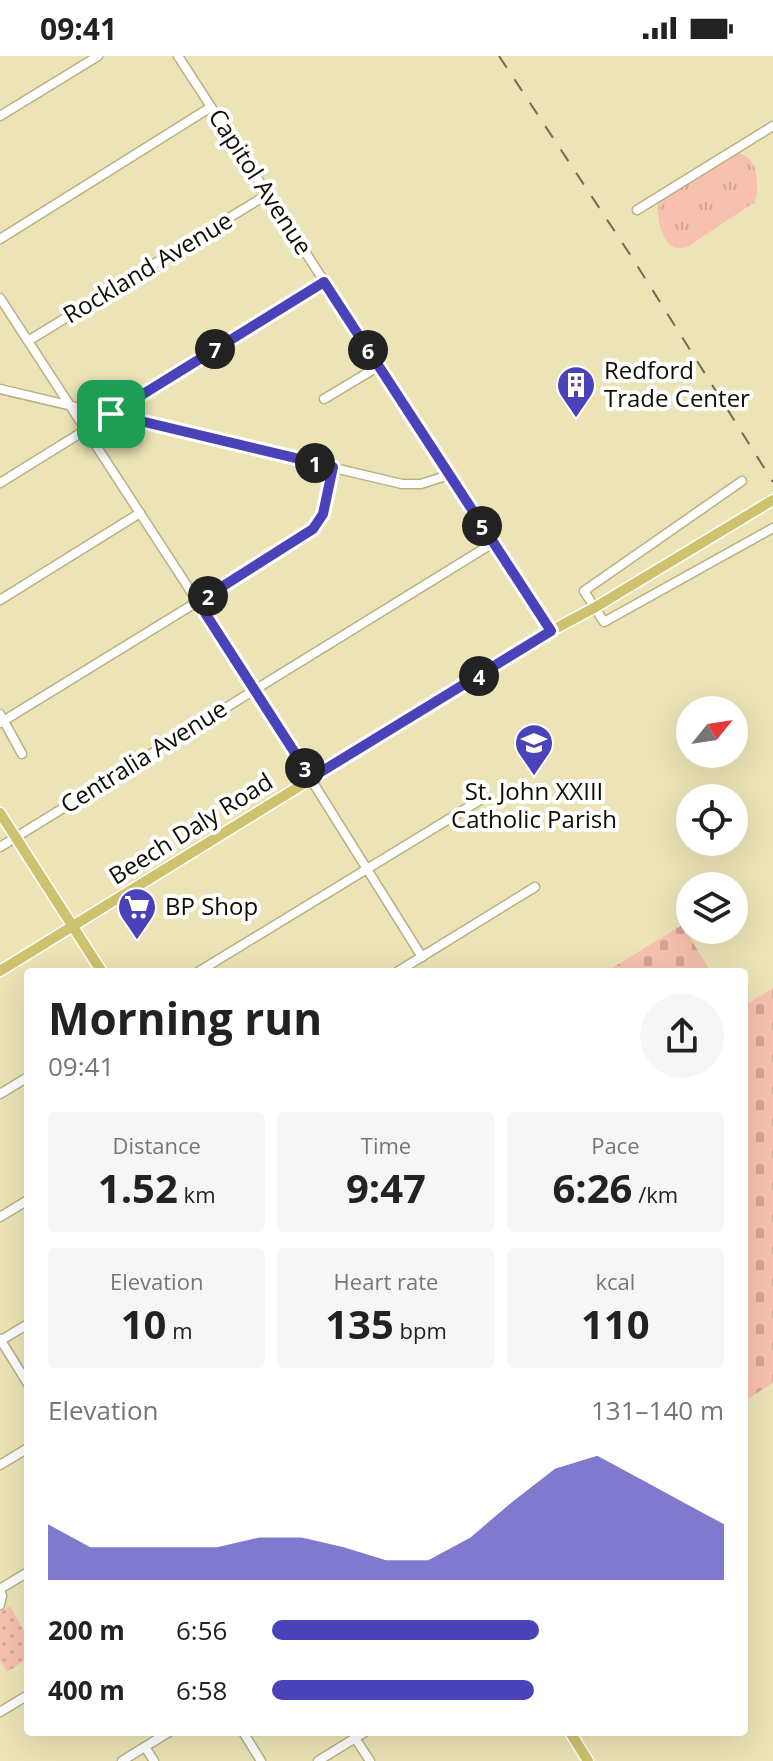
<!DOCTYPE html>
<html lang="en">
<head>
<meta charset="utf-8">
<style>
	:root { --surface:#fff; --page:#f6f6f6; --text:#222; --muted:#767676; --accent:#4a42b9 }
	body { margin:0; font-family:"Open Sans",sans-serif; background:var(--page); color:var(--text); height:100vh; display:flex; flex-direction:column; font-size:30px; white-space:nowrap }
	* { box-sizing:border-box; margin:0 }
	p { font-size:26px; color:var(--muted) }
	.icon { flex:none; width:44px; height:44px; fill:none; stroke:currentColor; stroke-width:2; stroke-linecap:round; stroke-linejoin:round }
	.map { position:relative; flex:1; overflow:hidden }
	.drawer { position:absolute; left:24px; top:912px; width:724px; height:768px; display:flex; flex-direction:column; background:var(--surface); border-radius:8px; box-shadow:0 8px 32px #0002 }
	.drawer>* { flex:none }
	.needle { width:52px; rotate:60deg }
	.controls { position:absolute; left:676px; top:640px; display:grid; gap:16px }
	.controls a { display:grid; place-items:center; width:72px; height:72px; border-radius:50%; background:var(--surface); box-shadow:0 8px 32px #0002; font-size:40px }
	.pin { position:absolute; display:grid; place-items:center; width:68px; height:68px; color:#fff; margin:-34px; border-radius:16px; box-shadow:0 4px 12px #0006 }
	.km { position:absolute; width:40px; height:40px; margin:-20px; border-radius:50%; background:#222; color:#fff; font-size:22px; line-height:40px; text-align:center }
	.round { display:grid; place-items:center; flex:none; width:84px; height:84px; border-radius:42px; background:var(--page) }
	.summary { display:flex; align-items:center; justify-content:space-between; height:136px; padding:0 24px }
	h1 { font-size:44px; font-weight:700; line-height:60px }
	.stats { display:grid; grid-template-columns:repeat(3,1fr); gap:12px; height:136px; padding:8px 24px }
	.stats div { display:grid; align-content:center; border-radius:8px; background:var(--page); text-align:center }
	.stats b { font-size:40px; font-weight:700 }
	.stats small { font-size:22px; font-weight:400 }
	.stats p { font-size:22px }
	.chart { height:224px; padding:16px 24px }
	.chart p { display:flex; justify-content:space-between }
	.chart svg { width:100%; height:144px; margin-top:8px; fill:var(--accent); opacity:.7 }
	ul { padding:0 24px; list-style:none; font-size:26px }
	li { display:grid; grid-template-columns:128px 96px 1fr; align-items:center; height:60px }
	li i { height:20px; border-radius:10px; background:var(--accent) }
	.status { display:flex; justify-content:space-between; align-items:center; height:56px; padding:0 40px; background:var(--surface); direction:ltr }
	.status svg { height:22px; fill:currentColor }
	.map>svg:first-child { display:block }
	.grass { fill:url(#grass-tufts) }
	.cemetery { fill:url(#cemetery-stones) }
	.park { fill:url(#park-dots) }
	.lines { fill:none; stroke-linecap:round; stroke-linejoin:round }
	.minor-casing { stroke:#b8b184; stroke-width:11 }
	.major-casing { stroke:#fff; stroke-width:13 }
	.minor { stroke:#fff; stroke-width:8 }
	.major { stroke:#cec26e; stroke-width:10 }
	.rail { stroke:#716c51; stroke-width:2; stroke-dasharray:14 14; stroke-linecap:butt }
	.route-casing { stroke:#fff; stroke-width:16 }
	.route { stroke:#4a42b9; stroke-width:10 }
	.labels { text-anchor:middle; stroke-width:8; stroke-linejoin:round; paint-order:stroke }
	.street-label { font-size:24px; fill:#110e01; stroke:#fff }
	.poi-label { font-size:24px; fill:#110e01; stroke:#fff; text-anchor:start }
</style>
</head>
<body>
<div class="status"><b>09:41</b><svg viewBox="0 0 49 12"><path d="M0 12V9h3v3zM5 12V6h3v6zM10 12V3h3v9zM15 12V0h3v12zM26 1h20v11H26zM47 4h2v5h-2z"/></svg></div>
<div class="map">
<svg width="773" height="1705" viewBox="0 0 773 1705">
	<defs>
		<pattern id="grass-tufts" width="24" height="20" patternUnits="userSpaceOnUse" patternTransform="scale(2)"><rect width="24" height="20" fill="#f8c1af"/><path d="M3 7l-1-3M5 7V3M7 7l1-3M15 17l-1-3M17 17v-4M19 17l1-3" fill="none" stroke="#d4a595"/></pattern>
		<pattern id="cemetery-stones" width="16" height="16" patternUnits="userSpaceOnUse" patternTransform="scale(2)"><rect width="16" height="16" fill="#f8c1af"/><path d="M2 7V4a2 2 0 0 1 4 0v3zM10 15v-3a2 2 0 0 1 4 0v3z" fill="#d4a595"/></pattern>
		<pattern id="park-dots" width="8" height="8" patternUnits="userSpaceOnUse" patternTransform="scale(2)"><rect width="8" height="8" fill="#f8c1af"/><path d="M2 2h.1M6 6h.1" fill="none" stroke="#d4a595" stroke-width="1.8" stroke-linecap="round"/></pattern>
	</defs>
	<rect width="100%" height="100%" fill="#ece4b6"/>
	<path class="grass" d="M736,97C758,98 760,129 755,146L687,191C663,200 654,160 660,143Z"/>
	<g class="cemetery">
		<polygon points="682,869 711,916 606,916"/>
		<polygon points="773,932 773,1327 744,1345 744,950"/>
	</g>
	<polygon class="park" points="10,1550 28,1582 28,1602 7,1616 0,1604 0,1556"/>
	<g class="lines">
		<g class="minor-casing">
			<g id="minor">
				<polyline points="178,0 551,575"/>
				<polyline points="0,60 98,0"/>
				<polyline points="637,154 773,70"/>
				<polyline points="0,183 211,51"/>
				<polyline points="0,242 255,634 422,901"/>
				<polyline points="28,285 268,138"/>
				<polyline points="0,333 402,428 421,428 449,419"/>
				<polyline points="324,343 379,310"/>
				<polyline points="742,425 584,535 604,566 773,472"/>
				<polyline points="0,427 324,226"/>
				<polyline points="0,544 140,457"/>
				<polyline points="0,658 22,698"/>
				<path d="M0,667L306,479C326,463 328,435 333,411"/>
				<polyline points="0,791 493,487"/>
				<polyline points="198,916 485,741"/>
				<polyline points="397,916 535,831"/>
				<polyline points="0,1038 28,1021"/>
				<polyline points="0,1161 28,1144"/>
				<polyline points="0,1283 28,1328"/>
				<polyline points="0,1285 28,1268"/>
				<polyline points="0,1409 28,1392"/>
				<polyline points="0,1533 28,1516"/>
				<polyline points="0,1533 2,1540 0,1549"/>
				<polyline points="0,1656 28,1639"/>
				<polyline points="243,1676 261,1705"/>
				<polyline points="355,1682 370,1705"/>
				<polyline points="145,1691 154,1705"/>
				<polyline points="122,1705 169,1676"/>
				<polyline points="318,1705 365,1676"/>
			</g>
		</g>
		<g class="major-casing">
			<g id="major">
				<polyline points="0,757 102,916"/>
				<polyline points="0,915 551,575 594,552 773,444"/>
				<polyline points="570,1676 588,1705"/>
			</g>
		</g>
		<use href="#minor" class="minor"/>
		<use href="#major" class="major"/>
		<polyline class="rail" points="499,0 633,203 773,426"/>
	</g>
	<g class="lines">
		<g class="route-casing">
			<polygon id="route" points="324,226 551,575 311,722 198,546 313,473 323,458 333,411 111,358"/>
		</g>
		<use href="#route" class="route"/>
	</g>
	<defs>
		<g id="building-pin" transform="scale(2)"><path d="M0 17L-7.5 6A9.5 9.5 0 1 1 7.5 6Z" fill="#4a42b9" stroke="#fff"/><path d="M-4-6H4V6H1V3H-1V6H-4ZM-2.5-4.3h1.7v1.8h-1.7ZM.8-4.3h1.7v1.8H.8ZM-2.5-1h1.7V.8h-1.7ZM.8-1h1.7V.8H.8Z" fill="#fff"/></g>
		<g id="school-pin" transform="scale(2)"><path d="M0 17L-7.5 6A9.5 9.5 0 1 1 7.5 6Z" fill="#4a42b9" stroke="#fff"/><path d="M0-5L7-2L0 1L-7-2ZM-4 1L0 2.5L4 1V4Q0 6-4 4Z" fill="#fff"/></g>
		<g id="supermarket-pin" transform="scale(2)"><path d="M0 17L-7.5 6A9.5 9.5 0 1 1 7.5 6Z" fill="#4a42b9" stroke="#fff"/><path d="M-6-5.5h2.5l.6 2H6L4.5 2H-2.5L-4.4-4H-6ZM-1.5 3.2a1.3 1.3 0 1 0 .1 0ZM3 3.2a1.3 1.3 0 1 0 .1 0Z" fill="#fff"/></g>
	</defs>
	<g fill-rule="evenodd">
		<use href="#building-pin" x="576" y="329"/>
		<use href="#school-pin" x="534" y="687"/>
		<use href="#supermarket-pin" x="137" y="851"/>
	</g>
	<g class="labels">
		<g class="street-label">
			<text transform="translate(260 126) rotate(57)" y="8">Capitol Avenue</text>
			<text transform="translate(148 212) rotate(-31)" y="8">Rockland Avenue</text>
			<text transform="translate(144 701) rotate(-32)" y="8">Centralia Avenue</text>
			<text transform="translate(191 773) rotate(-32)" y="8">Beech Daly Road</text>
		</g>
		<g class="poi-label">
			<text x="604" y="323">Redford<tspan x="604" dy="28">Trade Center</tspan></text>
			<text x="534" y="744" text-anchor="middle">St. John XXIII<tspan x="534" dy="28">Catholic Parish</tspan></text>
			<text x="165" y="859">BP Shop</text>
		</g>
	</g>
</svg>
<div class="controls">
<a><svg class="needle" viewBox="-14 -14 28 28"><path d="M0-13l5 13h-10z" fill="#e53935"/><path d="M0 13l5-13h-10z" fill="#767676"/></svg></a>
<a><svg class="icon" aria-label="locate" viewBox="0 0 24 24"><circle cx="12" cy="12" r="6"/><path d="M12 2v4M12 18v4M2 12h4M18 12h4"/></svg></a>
<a><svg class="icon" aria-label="layers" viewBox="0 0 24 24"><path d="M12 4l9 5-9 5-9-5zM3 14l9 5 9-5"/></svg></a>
</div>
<div class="pin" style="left:111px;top:358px;background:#1e9e55"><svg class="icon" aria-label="arrive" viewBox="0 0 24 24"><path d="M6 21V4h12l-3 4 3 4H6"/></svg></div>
<b class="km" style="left:315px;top:407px">1</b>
<b class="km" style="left:208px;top:540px">2</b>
<b class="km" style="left:305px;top:712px">3</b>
<b class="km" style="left:479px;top:620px">4</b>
<b class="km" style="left:482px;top:470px">5</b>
<b class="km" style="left:368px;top:294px">6</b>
<b class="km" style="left:215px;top:293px">7</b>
<section class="drawer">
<div class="summary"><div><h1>Morning run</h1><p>09:41</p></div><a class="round"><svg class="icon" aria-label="share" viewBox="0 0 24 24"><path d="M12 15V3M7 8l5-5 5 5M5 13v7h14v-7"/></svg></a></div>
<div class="stats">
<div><p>Distance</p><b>1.52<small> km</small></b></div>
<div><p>Time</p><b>9:47</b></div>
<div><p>Pace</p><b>6:26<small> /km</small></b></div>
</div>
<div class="stats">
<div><p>Elevation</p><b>10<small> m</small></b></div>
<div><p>Heart rate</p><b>135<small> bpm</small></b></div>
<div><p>kcal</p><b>110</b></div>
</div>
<div class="chart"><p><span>Elevation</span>131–140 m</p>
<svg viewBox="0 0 160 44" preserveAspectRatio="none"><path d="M0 44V27L10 34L20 34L30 34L40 34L50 31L60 31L70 34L80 38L90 38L100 31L110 20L120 10L130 6L140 13L150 20L160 27V44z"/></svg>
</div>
<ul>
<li><b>200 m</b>6:56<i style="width:59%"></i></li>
<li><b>400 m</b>6:58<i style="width:58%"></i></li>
</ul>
</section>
</div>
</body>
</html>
